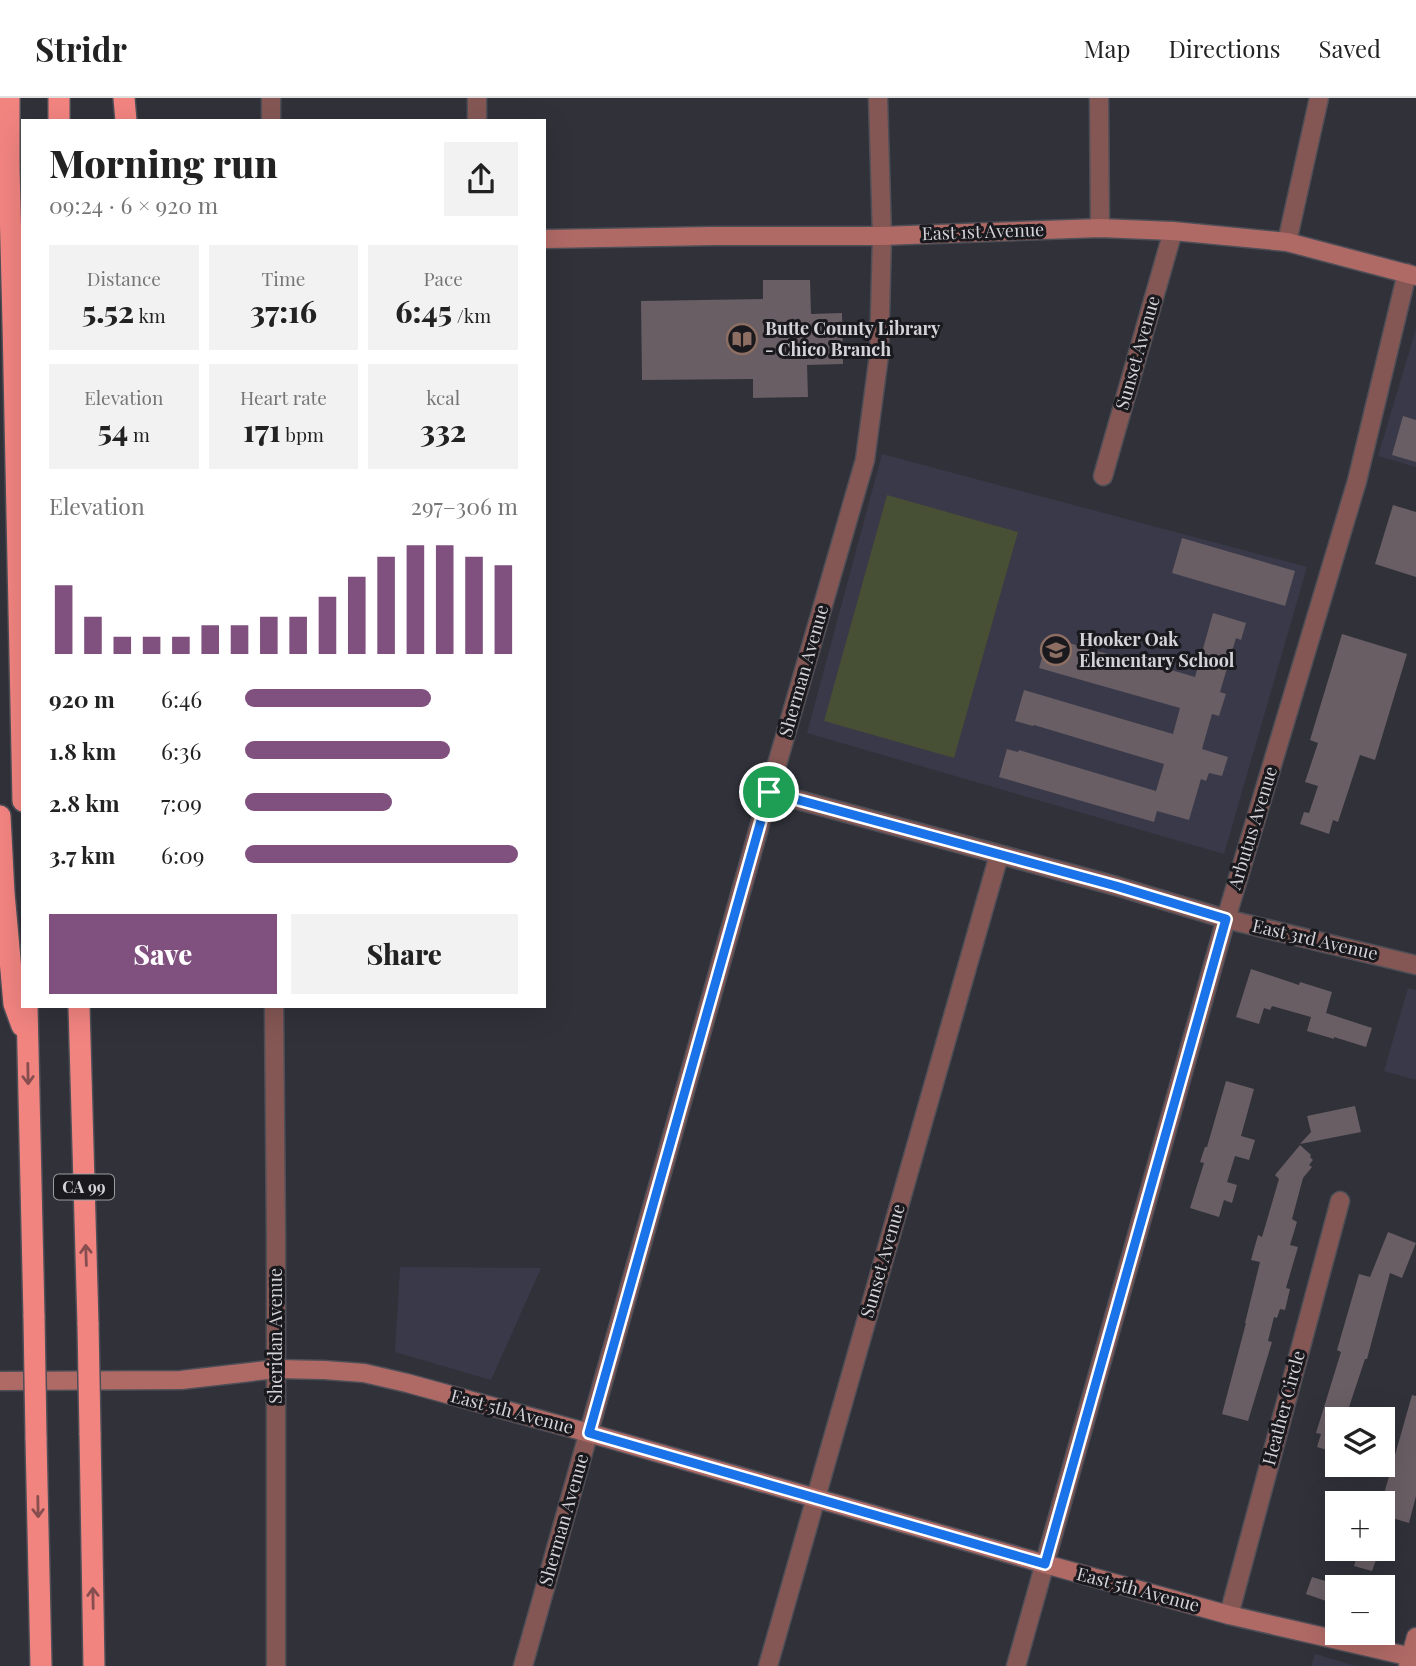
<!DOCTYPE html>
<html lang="en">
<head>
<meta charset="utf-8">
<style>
	:root { --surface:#fff; --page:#f2f2f2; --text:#222; --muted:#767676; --line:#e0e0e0; --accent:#80517f }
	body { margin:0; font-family:"Playfair Display",serif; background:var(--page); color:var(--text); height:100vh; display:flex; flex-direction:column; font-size:26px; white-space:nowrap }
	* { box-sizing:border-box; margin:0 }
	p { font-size:23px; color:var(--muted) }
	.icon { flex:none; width:38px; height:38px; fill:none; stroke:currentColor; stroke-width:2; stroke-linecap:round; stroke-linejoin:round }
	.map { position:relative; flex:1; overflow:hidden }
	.panel { position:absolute; left:21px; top:21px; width:525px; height:889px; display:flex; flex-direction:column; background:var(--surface); border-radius:0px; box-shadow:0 7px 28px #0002 }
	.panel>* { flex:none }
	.fabs { position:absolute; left:1325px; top:1309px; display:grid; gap:14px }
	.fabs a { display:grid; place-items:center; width:70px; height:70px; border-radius:0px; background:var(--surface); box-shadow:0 7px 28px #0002; font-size:35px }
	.pin { position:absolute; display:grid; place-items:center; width:60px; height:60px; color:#fff; margin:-30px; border:4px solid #fff; border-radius:50%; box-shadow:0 2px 7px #0007 }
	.round { display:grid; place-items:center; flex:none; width:74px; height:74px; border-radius:0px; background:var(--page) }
	.head { display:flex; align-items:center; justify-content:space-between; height:119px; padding:0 28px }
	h1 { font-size:38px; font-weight:800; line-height:52px }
	.metrics { display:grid; grid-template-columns:repeat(3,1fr); gap:10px; height:119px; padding:7px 28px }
	.metrics div { display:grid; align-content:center; border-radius:0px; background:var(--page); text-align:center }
	.metrics b { font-size:30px; font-weight:800 }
	.metrics small { font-size:19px; font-weight:400 }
	.metrics p { font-size:19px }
	.chart { height:196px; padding:14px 28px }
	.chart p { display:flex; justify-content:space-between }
	.chart svg { width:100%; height:126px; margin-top:7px; stroke:var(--accent); stroke-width:6 }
	.cta { display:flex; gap:14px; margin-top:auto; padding:14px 28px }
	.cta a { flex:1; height:80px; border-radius:0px; background:var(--accent); color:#fff; font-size:28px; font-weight:800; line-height:80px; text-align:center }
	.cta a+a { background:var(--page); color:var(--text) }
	ul { padding:0 28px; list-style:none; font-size:23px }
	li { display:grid; grid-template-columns:112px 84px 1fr; align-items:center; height:52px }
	li i { height:18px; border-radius:9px; background:var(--accent) }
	header { display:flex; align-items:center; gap:42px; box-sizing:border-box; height:98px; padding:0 35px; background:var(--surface); border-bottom:2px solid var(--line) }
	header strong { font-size:33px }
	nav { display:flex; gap:38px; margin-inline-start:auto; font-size:24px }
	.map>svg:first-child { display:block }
	.built { fill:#393949 }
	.green { fill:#474f34 }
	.building { fill:#685e64 }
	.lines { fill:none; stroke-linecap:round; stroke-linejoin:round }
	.street-casing { stroke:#4e4e57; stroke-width:21 }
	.secondary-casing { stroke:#4e4e57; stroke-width:21 }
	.highway-casing { stroke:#4e4e57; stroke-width:24 }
	.street { stroke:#845754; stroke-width:18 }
	.secondary { stroke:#b06a66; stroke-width:18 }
	.highway { stroke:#f28480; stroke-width:21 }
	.highway-bridge-casing { stroke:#4e4e57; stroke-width:24; stroke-linecap:butt }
	.highway-bridge { stroke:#f28480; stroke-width:21 }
	.oneway { stroke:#864e4f }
	.route-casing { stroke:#fff; stroke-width:14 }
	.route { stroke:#1a73e8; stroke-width:9 }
	.labels { text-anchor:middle; stroke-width:6; stroke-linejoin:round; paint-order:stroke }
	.shield { fill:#19191e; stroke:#9b9ba1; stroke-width:2 }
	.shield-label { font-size:16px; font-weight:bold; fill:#d3d3d9 }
	.street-label { font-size:18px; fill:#d3d3d9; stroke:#19191e }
	.poi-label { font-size:18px; font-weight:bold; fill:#d3d3d9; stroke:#19191e; text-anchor:start }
</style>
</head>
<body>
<header>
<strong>Stridr</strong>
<nav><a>Map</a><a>Directions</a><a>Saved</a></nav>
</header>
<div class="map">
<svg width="1416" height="1568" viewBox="0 0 1416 1568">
	<rect width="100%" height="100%" fill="#31313a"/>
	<g class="built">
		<polygon points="1416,231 1416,369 1378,358"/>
		<polygon points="882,356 1307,469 1224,756 807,635"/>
		<polygon points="1408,890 1416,892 1416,982 1384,973"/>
		<polygon points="400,1169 541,1170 491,1282 395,1254"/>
		<polygon points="1315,1556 1356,1568 1311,1568"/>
	</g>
	<polygon class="green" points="887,397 1018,434 954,660 824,623"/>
	<g class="building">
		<polygon points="763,182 810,182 811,216 842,215 843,266 807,267 808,299 753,300 753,281 642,282 641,203 763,201"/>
		<polygon points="1403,318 1416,322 1416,364 1392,357"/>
		<polygon points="1393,407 1416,414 1416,479 1375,466"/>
		<polygon points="1182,440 1295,473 1285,508 1172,475"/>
		<polygon points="1213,515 1246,525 1241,542 1236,540 1220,594 1226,596 1219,618 1212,616 1202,651 1228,659 1222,678 1209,675 1206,683 1201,681 1189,722 1157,713 1154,724 999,679 1007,651 1018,654 1019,652 1156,693 1164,666 1034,627 1033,628 1015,623 1024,592 1173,636 1180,610 1039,570 1048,539 1168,573 1168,571 1195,579"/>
		<polygon points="1342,536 1407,556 1375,662 1360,657 1338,724 1333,722 1329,736 1300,726 1304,714 1309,715 1318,688 1305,684 1318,645 1310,642"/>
		<polygon points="1251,871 1299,887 1300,884 1332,894 1326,915 1372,930 1366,949 1334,939 1334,941 1307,933 1311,919 1272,908 1270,912 1264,910 1259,926 1236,919"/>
		<polygon points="1226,983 1254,991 1241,1038 1255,1042 1249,1062 1235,1058 1227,1084 1237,1087 1232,1105 1224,1102 1219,1119 1190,1110 1204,1065 1200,1064 1205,1049 1207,1049"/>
		<polygon points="1355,1008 1361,1034 1300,1046 1311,1034 1307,1018"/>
		<polygon points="1300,1047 1311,1057 1310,1059 1313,1062 1309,1067 1312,1069 1303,1080 1292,1121 1297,1124 1290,1147 1298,1149 1286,1190 1290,1191 1285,1212 1280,1211 1277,1220 1274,1219 1268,1243 1272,1244 1248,1323 1222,1316 1246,1225 1245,1225 1260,1164 1251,1162 1258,1137 1262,1139 1279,1081 1275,1077"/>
		<polygon points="1388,1134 1416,1145 1402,1180 1390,1175 1367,1261 1365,1261 1345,1321 1337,1321 1337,1355 1317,1349 1321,1336 1316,1335 1341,1254 1337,1252 1359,1176 1370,1179"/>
		<polygon points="1412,1297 1416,1298 1416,1398 1409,1425 1382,1417 1382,1403"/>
		<polygon points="1359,1451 1380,1451 1372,1473 1354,1468"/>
		<polygon points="1312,1479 1332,1485 1326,1503 1306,1496"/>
	</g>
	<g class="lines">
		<g class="street-casing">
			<g id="street">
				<polyline points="1099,0 1100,130"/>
				<polyline points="271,23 271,0"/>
				<polyline points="477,23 477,0"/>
				<polyline points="1287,144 1319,0"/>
				<polyline points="1103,378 1173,133"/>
				<polyline points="769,694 1116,788 1226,821 1416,867"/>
				<polyline points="274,908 276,1138 276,1568"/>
				<polyline points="1229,1517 1340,1103"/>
				<polyline points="523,1568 769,694 865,362 879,257 882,138 878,0"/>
				<polyline points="768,1568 999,757"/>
				<polyline points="1016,1568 1226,821 1357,383 1407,175"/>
			</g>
		</g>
		<g class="secondary-casing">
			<g id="secondary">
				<polyline points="544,141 713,138 882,138 1100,130 1173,133 1287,144 1416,178"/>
				<polyline points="0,1283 181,1282 276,1271 324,1272 364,1275 407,1285 589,1335 1045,1466 1229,1517 1416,1560"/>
				<polyline points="1408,1568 1416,1539"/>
			</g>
		</g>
		<g class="highway-casing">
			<g id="highway">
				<polyline points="9,0 9,69"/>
				<polyline points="59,0 59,23"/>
				<polyline points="124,0 126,23"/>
				<polyline points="13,224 23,703"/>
				<polyline points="0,718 4,795 14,906 22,928"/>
				<polyline points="27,908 34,1219"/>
				<polyline points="79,908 88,1226"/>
				<polyline points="90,1335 94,1568"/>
				<polyline points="36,1340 41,1568"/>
			</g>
		</g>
		<use href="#street" class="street"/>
		<use href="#secondary" class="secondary"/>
		<use href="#highway" class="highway"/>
		<g class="highway-bridge-casing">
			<g id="highway-bridge">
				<polyline points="9,69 13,224"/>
				<polyline points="34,1219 36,1340"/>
				<polyline points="88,1226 90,1335"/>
			</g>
		</g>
		<use href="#highway-bridge" class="highway-bridge"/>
	</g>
	<defs><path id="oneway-shaft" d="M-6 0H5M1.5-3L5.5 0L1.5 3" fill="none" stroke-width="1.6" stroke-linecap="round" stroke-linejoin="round" transform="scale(1.75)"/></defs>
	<g class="oneway">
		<use href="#oneway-shaft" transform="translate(28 976) rotate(89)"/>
		<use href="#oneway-shaft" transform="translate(86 1157) rotate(-92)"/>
		<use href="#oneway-shaft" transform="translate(38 1409) rotate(89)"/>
		<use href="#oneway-shaft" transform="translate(93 1500) rotate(-91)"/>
	</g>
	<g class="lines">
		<g class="route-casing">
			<polygon id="route" points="769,694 1116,788 1226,821 1045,1466 589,1335"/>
		</g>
		<use href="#route" class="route"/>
	</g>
	<defs>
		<g id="library-ring" transform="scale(1.575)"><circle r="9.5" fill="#19191e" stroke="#8d6e63" stroke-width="1.5"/><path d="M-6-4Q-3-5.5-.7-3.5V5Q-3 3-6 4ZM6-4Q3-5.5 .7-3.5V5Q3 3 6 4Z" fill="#8d6e63"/></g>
		<g id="school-ring" transform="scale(1.575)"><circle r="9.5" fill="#19191e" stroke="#8d6e63" stroke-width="1.5"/><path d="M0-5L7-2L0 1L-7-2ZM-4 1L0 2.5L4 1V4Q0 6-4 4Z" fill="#8d6e63"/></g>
	</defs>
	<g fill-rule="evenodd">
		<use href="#library-ring" x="742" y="241"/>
		<use href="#school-ring" x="1056" y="552"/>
	</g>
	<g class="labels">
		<rect class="shield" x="54" y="1076.5" width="60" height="25" rx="5"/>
		<g class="shield-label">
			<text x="84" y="1095">CA 99</text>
		</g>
		<g class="street-label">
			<text transform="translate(983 134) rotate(-2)" y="6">East 1st Avenue</text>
			<text transform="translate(1138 255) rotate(-74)" y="6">Sunset Avenue</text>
			<text transform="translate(804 573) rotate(-74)" y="6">Sherman Avenue</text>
			<text transform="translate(1253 730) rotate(-73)" y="6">Arbutus Avenue</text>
			<text transform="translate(1315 842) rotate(13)" y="6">East 3rd Avenue</text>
			<text transform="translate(883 1163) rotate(-74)" y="6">Sunset Avenue</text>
			<text transform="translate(276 1238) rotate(-90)" y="6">Sheridan Avenue</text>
			<text transform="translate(1284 1310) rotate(-75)" y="6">Heather Circle</text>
			<text transform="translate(512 1314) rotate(15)" y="6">East 5th Avenue</text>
			<text transform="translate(564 1422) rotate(-74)" y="6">Sherman Avenue</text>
			<text transform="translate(1138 1492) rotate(15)" y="6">East 5th Avenue</text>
		</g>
		<g class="poi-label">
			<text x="765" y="237">Butte County Library<tspan x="765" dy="21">- Chico Branch</tspan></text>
			<text x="1079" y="548">Hooker Oak<tspan x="1079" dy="21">Elementary School</tspan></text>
		</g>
	</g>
</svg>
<div class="fabs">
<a><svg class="icon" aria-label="layers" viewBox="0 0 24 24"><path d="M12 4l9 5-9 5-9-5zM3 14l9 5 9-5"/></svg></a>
<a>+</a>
<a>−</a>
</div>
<div class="pin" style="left:769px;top:694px;background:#1e9e55"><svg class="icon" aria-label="arrive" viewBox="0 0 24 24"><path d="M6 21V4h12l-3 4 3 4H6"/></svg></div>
<section class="panel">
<div class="head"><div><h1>Morning run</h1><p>09:24 · 6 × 920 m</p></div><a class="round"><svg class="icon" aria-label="share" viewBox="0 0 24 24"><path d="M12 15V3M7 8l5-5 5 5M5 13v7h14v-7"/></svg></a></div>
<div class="metrics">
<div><p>Distance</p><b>5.52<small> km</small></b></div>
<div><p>Time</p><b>37:16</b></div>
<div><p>Pace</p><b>6:45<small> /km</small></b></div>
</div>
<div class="metrics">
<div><p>Elevation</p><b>54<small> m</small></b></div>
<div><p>Heart rate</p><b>171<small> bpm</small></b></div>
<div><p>kcal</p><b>332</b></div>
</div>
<div class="chart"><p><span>Elevation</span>297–306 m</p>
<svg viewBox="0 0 160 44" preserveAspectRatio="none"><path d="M5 44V20M15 44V31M25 44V38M35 44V38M45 44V38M55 44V34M65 44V34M75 44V31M85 44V31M95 44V24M105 44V17M115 44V10M125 44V6M135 44V6M145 44V10M155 44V13"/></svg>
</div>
<ul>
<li><b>920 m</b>6:46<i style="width:68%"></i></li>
<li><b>1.8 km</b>6:36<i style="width:75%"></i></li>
<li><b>2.8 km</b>7:09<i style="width:54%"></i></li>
<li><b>3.7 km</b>6:09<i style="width:100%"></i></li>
</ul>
<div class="cta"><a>Save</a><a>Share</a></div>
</section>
</div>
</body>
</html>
